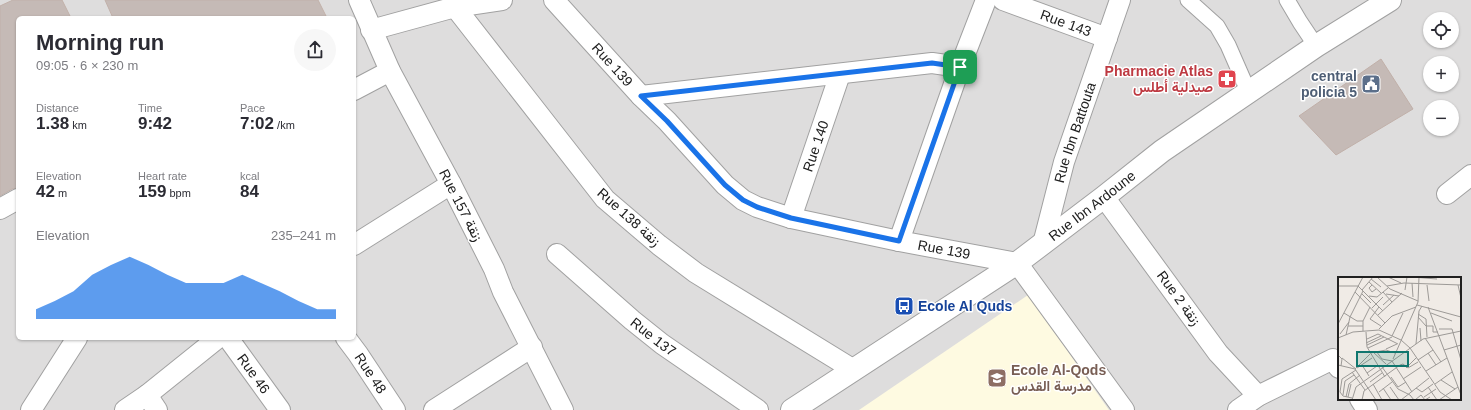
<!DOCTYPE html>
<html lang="en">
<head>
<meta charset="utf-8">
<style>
	:root { --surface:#fff; --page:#f7f7f7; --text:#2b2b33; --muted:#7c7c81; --accent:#1a73e8 }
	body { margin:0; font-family:Arial,Vazirmatn,sans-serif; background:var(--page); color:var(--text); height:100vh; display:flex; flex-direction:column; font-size:15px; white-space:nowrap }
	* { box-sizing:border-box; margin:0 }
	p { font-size:13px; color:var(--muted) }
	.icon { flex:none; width:22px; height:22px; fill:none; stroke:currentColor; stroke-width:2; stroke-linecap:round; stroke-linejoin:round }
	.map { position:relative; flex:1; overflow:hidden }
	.panel { position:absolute; left:16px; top:16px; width:340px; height:324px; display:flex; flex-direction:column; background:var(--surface); border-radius:6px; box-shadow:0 1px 3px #0004 }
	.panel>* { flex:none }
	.controls { position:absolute; left:1423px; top:12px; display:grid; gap:8px }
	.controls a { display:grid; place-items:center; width:36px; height:36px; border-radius:50%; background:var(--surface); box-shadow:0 1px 3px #0004; font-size:20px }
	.pin { position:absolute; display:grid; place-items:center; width:34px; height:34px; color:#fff; margin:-17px; border-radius:8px; box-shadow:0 2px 6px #0006 }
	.round { display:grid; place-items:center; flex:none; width:42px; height:42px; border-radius:21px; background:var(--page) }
	.overview { display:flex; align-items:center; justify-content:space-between; height:68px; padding:0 20px }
	h1 { font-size:22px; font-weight:800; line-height:30px }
	.stats { display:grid; grid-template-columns:repeat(3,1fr); gap:6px; height:68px; padding:4px 20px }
	.stats div { display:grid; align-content:center }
	.stats b { font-size:17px; font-weight:800 }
	.stats small { font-size:11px; font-weight:400 }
	.stats p { font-size:11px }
	.chart { height:112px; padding:8px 20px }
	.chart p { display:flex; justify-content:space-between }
	.chart svg { width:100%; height:72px; margin-top:4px; fill:var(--accent); opacity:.7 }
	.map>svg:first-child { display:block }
	.residential { fill:#dedddd; fill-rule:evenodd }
	.education { fill:#fefae1 }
	.building { fill:#c5bab6; stroke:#c1b0a9 }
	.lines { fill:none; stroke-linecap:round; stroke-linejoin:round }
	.pedestrian-casing { stroke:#a1a1a1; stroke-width:17 }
	.minor-casing { stroke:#a1a1a1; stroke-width:22 }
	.tertiary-casing { stroke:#a1a1a1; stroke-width:24 }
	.pedestrian { stroke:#fff; stroke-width:15 }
	.minor { stroke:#fff; stroke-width:20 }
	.tertiary { stroke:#fff; stroke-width:22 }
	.route-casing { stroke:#fff; stroke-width:8 }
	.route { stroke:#1a73e8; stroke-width:5 }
	.labels { text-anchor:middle; stroke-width:3; stroke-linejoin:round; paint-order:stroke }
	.street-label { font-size:14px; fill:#202020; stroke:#fff }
	.health-label { font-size:14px; font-weight:bold; fill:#be3a42; stroke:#fff; text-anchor:end }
	.service-label { font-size:14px; font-weight:bold; fill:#4e5e75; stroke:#fff; text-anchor:end }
	.transit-label { font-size:14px; font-weight:bold; fill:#164399; stroke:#fff; text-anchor:start }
	.education-label { font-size:14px; font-weight:bold; fill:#785e54; stroke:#fff; text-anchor:start }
	.inset-road { fill:none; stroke:#9d9a97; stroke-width:1 }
	.view { fill:#0f766e; fill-opacity:0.15; stroke:#0f766e; stroke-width:2 }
	.inset-edge { fill:none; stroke:#202020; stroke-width:2 }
</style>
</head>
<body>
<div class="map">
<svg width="1471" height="410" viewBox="0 0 1471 410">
	<rect width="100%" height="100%" fill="#f0ebe6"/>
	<path class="residential" d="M0,0H1471V410H0ZM18,18H354V338H18ZM1430,19H1452V41H1430ZM1430,63H1452V85H1430ZM1430,107H1452V129H1430ZM1339,278H1460V399H1339Z"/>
	<polygon class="education" points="1028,295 1109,410 859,410"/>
	<g class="building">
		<polygon points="13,0 62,0 71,18 18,18 18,188 12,189 0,196 0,6"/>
		<polygon points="105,0 318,0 327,18 113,18"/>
		<polygon points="1381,59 1413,109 1336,155 1299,116"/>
	</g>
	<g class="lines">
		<g class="pedestrian-casing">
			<g id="pedestrian">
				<polyline points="1188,0 1217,26 1228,45 1249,93"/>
				<polyline points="1287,0 1300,22 1316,46"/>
			</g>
		</g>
		<g class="minor-casing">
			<g id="minor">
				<polyline points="359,0 390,71 451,184 494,269 503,292 563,410"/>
				<path id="s1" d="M554,0L641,96L667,121L725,185L743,200L757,207L791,218L899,241L1017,263L1124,410"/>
				<path id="s2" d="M1003,0L1107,38"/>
				<polyline points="455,7 605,199 659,245 696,273 854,370"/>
				<polyline points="371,30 455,7 502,0"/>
				<polyline points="354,90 390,71"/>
				<polyline points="641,96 932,63 960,67"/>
				<polyline points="1447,194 1471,175"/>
				<polyline points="1104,197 1218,353 1258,396"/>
				<polyline points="0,209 18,199"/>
				<path id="s3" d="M791,218L840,74"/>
				<polyline points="899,241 960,67 986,0"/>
				<path id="s4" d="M1043,244L1064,162L1120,0"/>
				<polyline points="354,245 451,184"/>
				<path id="s5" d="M557,254L632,320L662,344L758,410"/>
				<path id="s6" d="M228,338L280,410"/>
				<path id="s7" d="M346,338L358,354L395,410"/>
				<polyline points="147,395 157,410"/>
				<polyline points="1360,399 1367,410"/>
				<polyline points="31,410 77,338"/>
				<polyline points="125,410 147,395 218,338"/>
				<polyline points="434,410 532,347"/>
				<polyline points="1238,410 1258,396 1333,359 1339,368"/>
			</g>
		</g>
		<g class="tertiary-casing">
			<g id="tertiary">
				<path id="s8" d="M792,410L1017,263L1104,197L1162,151L1316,46L1390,0"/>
			</g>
		</g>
		<use href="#pedestrian" class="pedestrian"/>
		<use href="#minor" class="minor"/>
		<use href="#tertiary" class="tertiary"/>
	</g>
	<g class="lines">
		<g class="route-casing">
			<polygon id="route" points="932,63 960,67 899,241 791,218 757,207 743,200 725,185 667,121 641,96"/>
		</g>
		<use href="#route" class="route"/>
	</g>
	<defs>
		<g id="pharmacy-square" transform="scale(1)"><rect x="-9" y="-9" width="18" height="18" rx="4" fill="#e0444e" stroke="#fff"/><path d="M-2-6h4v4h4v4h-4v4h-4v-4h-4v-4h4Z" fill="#fff"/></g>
		<g id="civic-square" transform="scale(1)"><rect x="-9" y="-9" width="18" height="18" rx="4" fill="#5c6f8a" stroke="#fff"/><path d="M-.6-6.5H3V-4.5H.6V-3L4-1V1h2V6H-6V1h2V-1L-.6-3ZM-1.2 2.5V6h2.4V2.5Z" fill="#fff"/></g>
		<g id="bus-square" transform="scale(1)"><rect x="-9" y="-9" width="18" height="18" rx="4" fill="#1a4fb4" stroke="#fff"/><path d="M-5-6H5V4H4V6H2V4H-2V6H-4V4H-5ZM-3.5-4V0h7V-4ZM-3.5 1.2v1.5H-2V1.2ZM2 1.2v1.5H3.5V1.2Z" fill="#fff"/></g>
		<g id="school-square" transform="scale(1)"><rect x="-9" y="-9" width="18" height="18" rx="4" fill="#8d6e63" stroke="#fff"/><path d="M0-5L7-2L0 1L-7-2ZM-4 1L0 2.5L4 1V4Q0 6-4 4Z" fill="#fff"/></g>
	</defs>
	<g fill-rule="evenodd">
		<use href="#pharmacy-square" x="1227" y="79"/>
		<use href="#civic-square" x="1371" y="84"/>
		<use href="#bus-square" x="904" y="306"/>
		<use href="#school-square" x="997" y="378"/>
	</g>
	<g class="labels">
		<g class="street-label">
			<text dy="5" stroke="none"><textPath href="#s2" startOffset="67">Rue 143</textPath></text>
			<text dy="5" stroke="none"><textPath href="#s1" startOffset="87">Rue 139</textPath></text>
			<text dy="5" stroke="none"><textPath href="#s4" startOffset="116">Rue Ibn Battouta</textPath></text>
			<text dy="5" stroke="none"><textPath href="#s3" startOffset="76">Rue 140</textPath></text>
			<text transform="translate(461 205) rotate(63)" y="5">Rue 157 زنقة</text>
			<text dy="5" stroke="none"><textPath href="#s8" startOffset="363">Rue Ibn Ardoune</textPath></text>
			<text transform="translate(629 217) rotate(42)" y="5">Rue 138 زنقة</text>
			<text dy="5" stroke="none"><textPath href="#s1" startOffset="483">Rue 139</textPath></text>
			<text transform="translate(1179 298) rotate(54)" y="5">Rue 2 زنقة</text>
			<text dy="5" stroke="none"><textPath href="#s5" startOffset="127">Rue 137</textPath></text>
			<text dy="5" stroke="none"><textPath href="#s6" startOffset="44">Rue 46</textPath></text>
			<text dy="5" stroke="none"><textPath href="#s7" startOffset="43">Rue 48</textPath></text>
		</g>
		<g class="health-label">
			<text x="1213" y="76">Pharmacie Atlas<tspan x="1213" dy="16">صيدلية أطلس</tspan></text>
		</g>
		<g class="service-label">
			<text x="1357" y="81">central<tspan x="1357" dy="16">policia 5</tspan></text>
		</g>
		<g class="transit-label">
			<text x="918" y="311">Ecole Al Quds</text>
		</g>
		<g class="education-label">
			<text x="1011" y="375">Ecole Al-Qods<tspan x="1011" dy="16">مدرسة القدس</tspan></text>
		</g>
	</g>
	<g transform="translate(1338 277)">
		<rect width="123" height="123" fill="#f0ebe6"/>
		<path class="inset-road" d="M39,0L52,12L80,24M50,0L63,6M74,0L99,2M33,2L43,10M31,5L43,16M74,6L75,20M34,8L31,11L34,15L38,12M89,8L91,24M120,8L123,21M0,9H20L45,34M49,9L66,6L123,8M24,13L35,0M67,13L69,0M17,15L47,46M45,15L54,25M24,17L33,26M48,17L61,19M31,19L39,20L50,11M45,28L56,18M79,28L123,40M41,30L32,42L43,49M90,30L123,118M34,31L45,20M6,36L19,44H25M93,36L114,44M80,37L88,42L89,60M40,38L64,16M80,40L88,49H95V55H100M0,47L25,0M10,49H25M82,51L83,64M41,52L54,39L78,30M101,52H114L123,83M25,54V44L32,30M28,55L29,70L47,100M2,57L11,45M40,57L60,67M8,58L12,40L25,14M54,59L65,36M0,61L15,55L41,53L63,63L72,71L102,115L114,123M87,61L103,85M29,62L40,57M28,66L43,59M78,67L81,34L84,29M29,68L46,60M30,71L54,60M48,72L59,67M106,73L123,68M38,74L44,82L54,84L74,115M35,75L48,87M32,76L48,73L57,76M90,76L98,88M0,78L4,82L3,89M4,81L18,92M55,82L80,25L81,0M80,83L95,73M0,88L17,92M24,88L31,99M44,90L60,112L72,118L76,123M19,91L34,81M68,91L78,81M17,92L38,123M17,92L32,77M88,94L109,81M14,95L27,113M29,96L39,89M53,100L60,110L68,105M65,102L83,90M103,103L117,112M32,105L44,96M35,107L44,123M97,107L114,95M52,110L61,123M90,110L99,123M45,111L53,123M78,111L84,115L95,107M41,115L54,105M5,118L7,104L16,98M8,120L11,107L22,98M10,120L13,107M86,120L98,112M14,121L5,119L2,115L4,102L18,93M14,123L18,110L85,62L123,54M24,123L26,114L62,88L65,87L70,91L80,85M63,123L91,101M77,123L83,118L87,123L92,120M101,123L120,110"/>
		<path class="view" d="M19,75H70V89H19Z"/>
		<rect width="123" height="123" class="inset-edge"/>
	</g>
</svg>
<div class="controls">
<a><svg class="icon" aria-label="locate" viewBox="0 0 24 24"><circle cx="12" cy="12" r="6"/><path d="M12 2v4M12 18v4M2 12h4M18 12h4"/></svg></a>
<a>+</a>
<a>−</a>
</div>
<div class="pin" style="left:960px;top:67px;background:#1e9e55"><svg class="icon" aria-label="arrive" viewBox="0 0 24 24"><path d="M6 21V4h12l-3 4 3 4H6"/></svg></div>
<section class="panel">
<div class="overview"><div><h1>Morning run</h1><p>09:05 · 6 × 230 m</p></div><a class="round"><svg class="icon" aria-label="share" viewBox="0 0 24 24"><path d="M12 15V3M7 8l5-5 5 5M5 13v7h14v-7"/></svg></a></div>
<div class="stats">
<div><p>Distance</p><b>1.38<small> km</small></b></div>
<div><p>Time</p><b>9:42</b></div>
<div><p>Pace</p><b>7:02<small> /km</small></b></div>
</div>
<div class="stats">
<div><p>Elevation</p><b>42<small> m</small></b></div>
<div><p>Heart rate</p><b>159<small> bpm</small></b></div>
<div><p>kcal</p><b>84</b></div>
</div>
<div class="chart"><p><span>Elevation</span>235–241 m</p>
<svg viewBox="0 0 160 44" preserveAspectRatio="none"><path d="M0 44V38L10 33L20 27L30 17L40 11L50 6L60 11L70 17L80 22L90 22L100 22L110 17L120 22L130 27L140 33L150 38L160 38V44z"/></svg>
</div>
</section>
</div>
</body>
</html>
